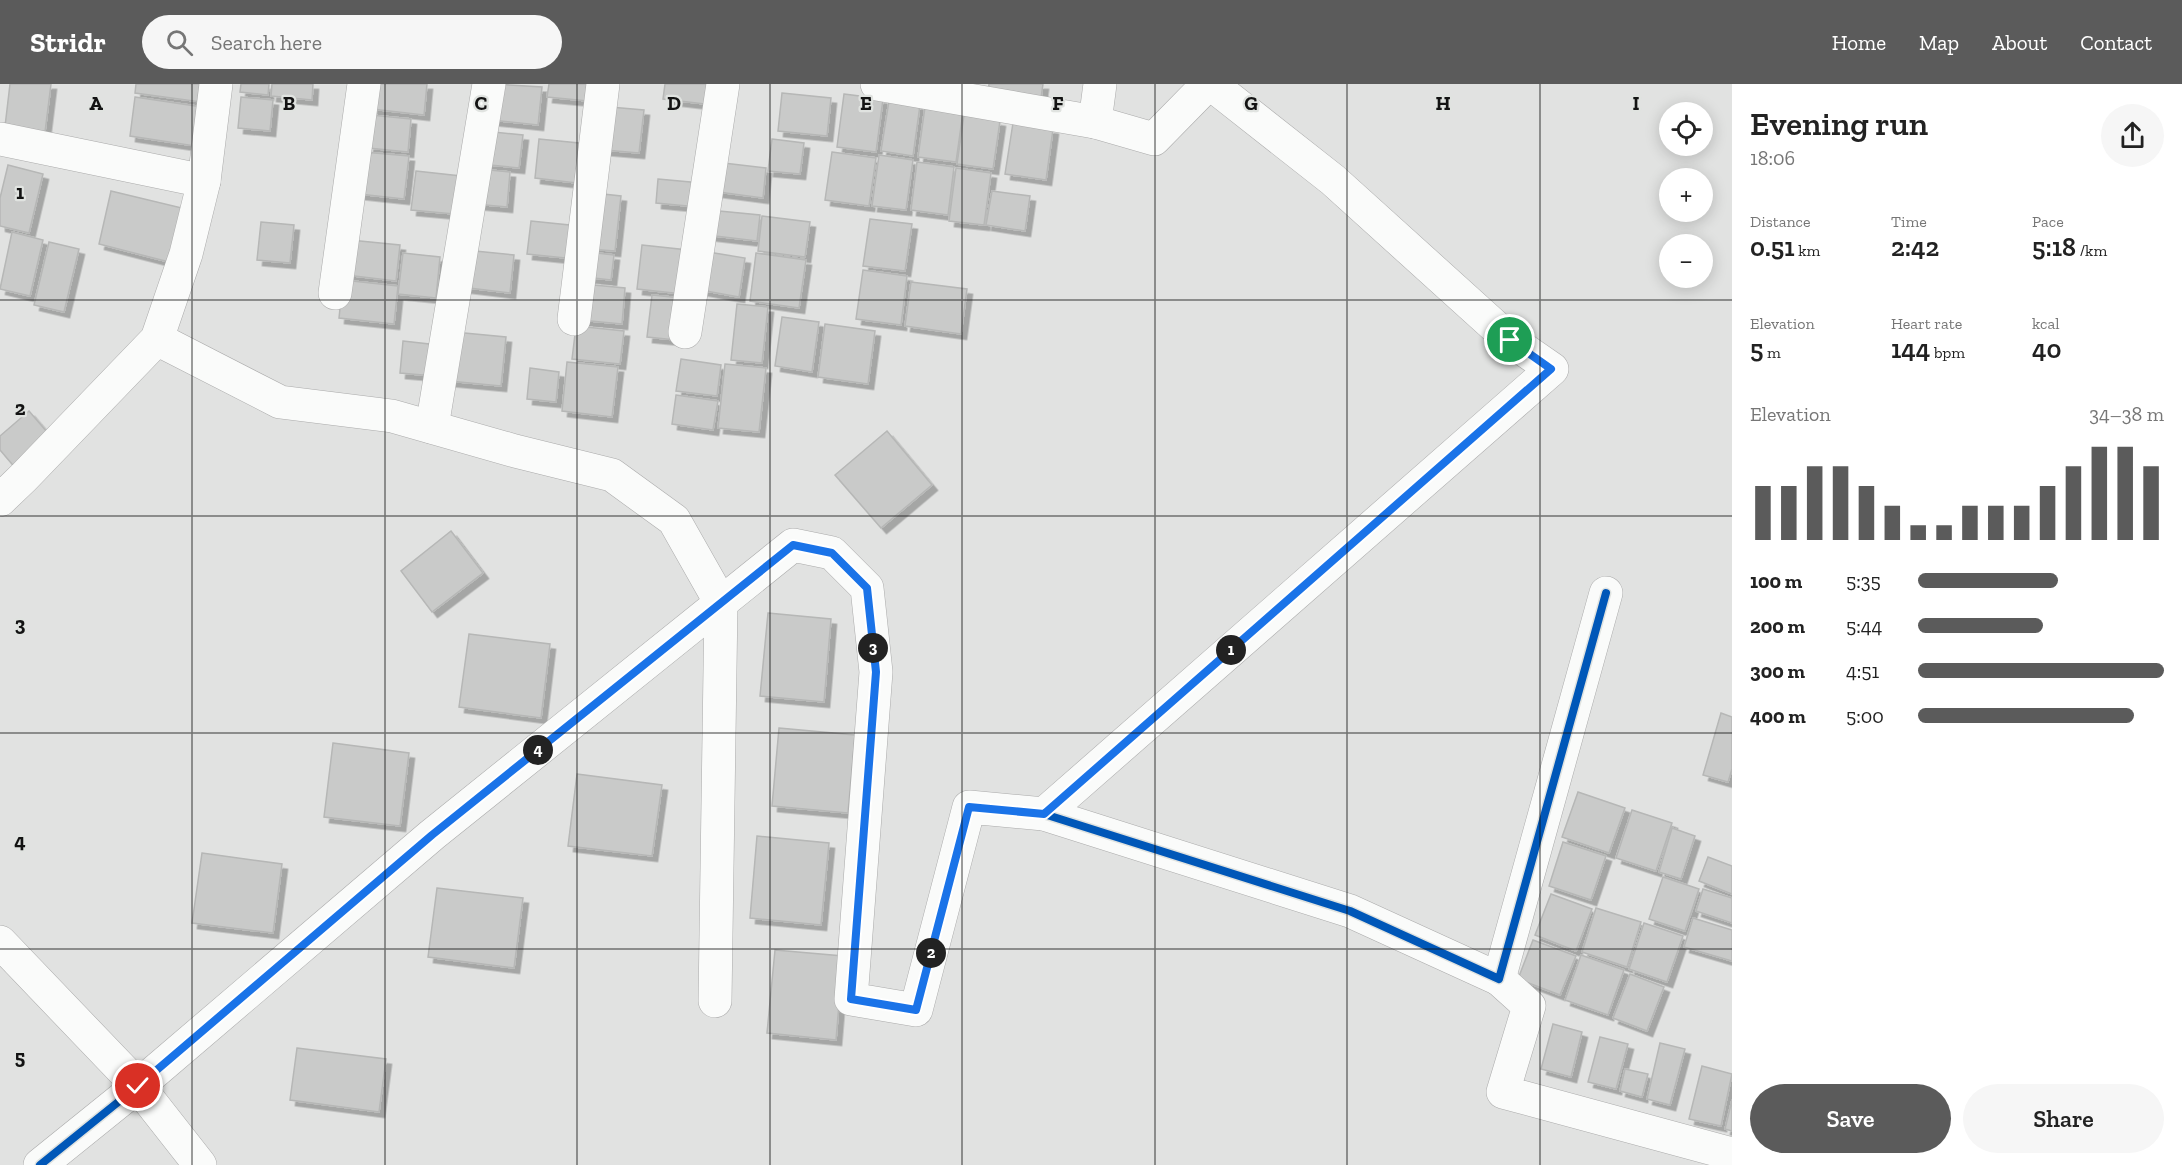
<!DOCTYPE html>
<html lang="en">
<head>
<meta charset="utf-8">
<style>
	:root { --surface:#fff; --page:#f6f6f6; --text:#222; --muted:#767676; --accent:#5b5b5b }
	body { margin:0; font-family:"Zilla Slab",serif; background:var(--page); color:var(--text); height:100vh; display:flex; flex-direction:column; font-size:22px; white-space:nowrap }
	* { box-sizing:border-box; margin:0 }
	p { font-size:20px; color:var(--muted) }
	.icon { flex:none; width:33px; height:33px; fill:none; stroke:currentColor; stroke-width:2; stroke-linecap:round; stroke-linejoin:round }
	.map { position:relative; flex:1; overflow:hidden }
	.details { display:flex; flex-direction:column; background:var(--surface); width:450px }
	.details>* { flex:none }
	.controls { position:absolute; left:1659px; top:18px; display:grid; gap:12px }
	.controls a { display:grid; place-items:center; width:54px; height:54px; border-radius:50%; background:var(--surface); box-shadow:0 3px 15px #0003; font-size:30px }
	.pin { position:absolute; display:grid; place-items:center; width:51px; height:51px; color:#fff; margin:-26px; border:3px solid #fff; border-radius:50%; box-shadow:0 2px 6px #0007 }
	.km { position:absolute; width:30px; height:30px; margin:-15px; border-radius:50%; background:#222; color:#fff; font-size:16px; line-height:30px; text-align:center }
	.round { display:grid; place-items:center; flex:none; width:63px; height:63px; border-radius:32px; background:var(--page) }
	.overview { display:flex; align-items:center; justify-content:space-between; height:102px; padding:0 18px }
	h1 { font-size:33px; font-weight:600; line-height:45px }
	.figures { display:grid; grid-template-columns:repeat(3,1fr); gap:9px; height:102px; padding:6px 18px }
	.figures div { display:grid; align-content:center }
	.figures b { font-size:26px; font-weight:600 }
	.figures small { font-size:16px; font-weight:400 }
	.figures p { font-size:16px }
	.chart { height:168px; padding:12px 18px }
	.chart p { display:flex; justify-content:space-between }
	.chart svg { width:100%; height:108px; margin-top:6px; stroke:var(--accent); stroke-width:6 }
	.cta { display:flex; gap:12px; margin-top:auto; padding:12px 18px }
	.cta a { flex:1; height:69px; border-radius:36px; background:var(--accent); color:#fff; font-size:24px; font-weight:600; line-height:69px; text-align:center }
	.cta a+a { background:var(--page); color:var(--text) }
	ul { padding:0 18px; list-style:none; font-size:20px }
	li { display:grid; grid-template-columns:96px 72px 1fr; align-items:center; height:45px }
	li i { height:15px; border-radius:8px; background:var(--accent) }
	header { display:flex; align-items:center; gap:36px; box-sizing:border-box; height:84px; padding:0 30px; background:var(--accent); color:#fff }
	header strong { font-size:28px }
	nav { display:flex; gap:33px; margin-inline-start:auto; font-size:21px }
	.search { width:420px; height:54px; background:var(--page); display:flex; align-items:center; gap:15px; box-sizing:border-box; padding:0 21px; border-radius:33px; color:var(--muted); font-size:22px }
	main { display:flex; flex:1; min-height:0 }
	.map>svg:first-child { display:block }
	.building { fill:#c9cac9; stroke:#b6b7b6; stroke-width:1.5; filter:url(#shadow) }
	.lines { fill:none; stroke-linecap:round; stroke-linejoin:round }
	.minor-casing { stroke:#aaa; stroke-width:34 }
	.minor { stroke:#fafbfa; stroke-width:33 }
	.cycleway-casing { stroke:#e0e3e0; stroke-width:11 }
	.cycleway { stroke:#0057b8; stroke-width:8 }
	.route-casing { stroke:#fff; stroke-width:12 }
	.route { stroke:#1a73e8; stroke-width:8 }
	.grid { fill:none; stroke:#131313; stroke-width:1.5; stroke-opacity:0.55 }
	.grid-label { font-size:20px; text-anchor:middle; font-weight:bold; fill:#131313; stroke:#e0e3e0; stroke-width:4.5; stroke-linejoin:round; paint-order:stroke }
</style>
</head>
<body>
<header>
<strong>Stridr</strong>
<div class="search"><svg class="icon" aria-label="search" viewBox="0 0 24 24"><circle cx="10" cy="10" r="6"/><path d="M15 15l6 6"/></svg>Search here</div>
<nav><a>Home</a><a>Map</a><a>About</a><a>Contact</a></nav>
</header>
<main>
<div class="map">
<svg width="1732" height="1081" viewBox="0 0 1732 1081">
	<defs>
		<filter id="shadow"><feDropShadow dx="5.5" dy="5.5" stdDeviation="0" flood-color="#0004"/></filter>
	</defs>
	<rect width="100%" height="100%" fill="#e1e2e1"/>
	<g class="building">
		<polygon points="10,0 51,0 44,56 4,51"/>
		<polygon points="136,0 203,0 201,18 135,9"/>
		<polygon points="241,0 269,0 268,11 240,8"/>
		<polygon points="272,0 313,0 312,16 271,12"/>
		<polygon points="375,0 427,0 424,31 372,25"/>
		<polygon points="495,0 542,3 538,41 491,36"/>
		<polygon points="549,0 600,0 598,18 547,13"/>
		<polygon points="665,0 715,0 713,21 663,15"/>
		<polygon points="989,0 1043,0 1040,21 987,15"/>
		<polygon points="782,9 831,14 827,52 778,47"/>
		<polygon points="844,10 883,15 876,68 837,63"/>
		<polygon points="135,13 202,23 195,62 130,52"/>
		<polygon points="241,13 273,16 270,47 238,44"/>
		<polygon points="889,17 920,21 913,72 881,67"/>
		<polygon points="610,23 644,26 639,69 605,66"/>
		<polygon points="925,23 963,28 956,78 918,73"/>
		<polygon points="371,31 411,35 408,68 368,64"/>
		<polygon points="964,31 1000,37 993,85 957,80"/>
		<polygon points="1013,39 1053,45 1046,96 1005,90"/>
		<polygon points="484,47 523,51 519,84 480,80"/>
		<polygon points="539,55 589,60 585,100 535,94"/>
		<polygon points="772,55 804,59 800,90 768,87"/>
		<polygon points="363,68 409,72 404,115 359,110"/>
		<polygon points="832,68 876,74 869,122 825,116"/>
		<polygon points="879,71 913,76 906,126 872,122"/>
		<polygon points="715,78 766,84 763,114 711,107"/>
		<polygon points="917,78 954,83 948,131 911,126"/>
		<polygon points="8,81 43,90 29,149 0,142 0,114"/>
		<polygon points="956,84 991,89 984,141 949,137"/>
		<polygon points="479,85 510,88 507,123 475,120"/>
		<polygon points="416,87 470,93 465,131 411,126"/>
		<polygon points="658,95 701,99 698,123 656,119"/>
		<polygon points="111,107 186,125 173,179 99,160"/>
		<polygon points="992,107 1030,112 1025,147 986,141"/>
		<polygon points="594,109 621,112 615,167 588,165"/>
		<polygon points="709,126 760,131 757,157 707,151"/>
		<polygon points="762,132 810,138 805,173 758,167"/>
		<polygon points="870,135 912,140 905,187 863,182"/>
		<polygon points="531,137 579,142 575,175 527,170"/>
		<polygon points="261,138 294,141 290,179 257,176"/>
		<polygon points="12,148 43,156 30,212 0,205"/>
		<polygon points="350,156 400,161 396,197 346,191"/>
		<polygon points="49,158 79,165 64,228 34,221"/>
		<polygon points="642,161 688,166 683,210 637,205"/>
		<polygon points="465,166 514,171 510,209 461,203"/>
		<polygon points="702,167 745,174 739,213 695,205"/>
		<polygon points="588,168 614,171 611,196 585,193"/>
		<polygon points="403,169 440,173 436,214 398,210"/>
		<polygon points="756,169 806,176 799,224 750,217"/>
		<polygon points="863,186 907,192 901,241 856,235"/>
		<polygon points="343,196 398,202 394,240 339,234"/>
		<polygon points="911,198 967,205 961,250 905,242"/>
		<polygon points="583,200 625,204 622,240 580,236"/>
		<polygon points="652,211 681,214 676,256 647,253"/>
		<polygon points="737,220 768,223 762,279 731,276"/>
		<polygon points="782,233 819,238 812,288 775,282"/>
		<polygon points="825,240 875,247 868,300 818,293"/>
		<polygon points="576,242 624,247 620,280 572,275"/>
		<polygon points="454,248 506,253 501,302 449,297"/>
		<polygon points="403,257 438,261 434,292 400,289"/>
		<polygon points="681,275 721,281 717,312 676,307"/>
		<polygon points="567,278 618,283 612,333 562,327"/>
		<polygon points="725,280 766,284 759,348 718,344"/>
		<polygon points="530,284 559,288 556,318 527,315"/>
		<polygon points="676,311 718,317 713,346 672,340"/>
		<polygon points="29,327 53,355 17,386 0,366 0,352"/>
		<polygon points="887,347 932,401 881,444 835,391"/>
		<polygon points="451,447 483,489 432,528 401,487"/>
		<polygon points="768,529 831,535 824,618 760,612"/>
		<polygon points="469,550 550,560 541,634 459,623"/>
		<polygon points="1721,629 1732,633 1732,685 1728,698 1703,691"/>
		<polygon points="779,644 855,651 848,729 772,722"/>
		<polygon points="333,659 409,669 400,742 324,733"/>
		<polygon points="577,690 662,701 652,772 568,762"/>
		<polygon points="1578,708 1625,724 1609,769 1562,753"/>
		<polygon points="1632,726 1672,739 1656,787 1616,774"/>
		<polygon points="1672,744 1695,752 1681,795 1659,788"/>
		<polygon points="757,752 829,759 821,841 750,834"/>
		<polygon points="1563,758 1606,772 1591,816 1549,802"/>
		<polygon points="202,769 282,780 273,849 192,839"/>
		<polygon points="1708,773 1732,782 1732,810 1699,797"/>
		<polygon points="1663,793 1699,805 1685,847 1649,835"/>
		<polygon points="437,804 523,814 514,884 428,873"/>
		<polygon points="1703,805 1732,814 1732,839 1696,827"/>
		<polygon points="1551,810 1592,825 1576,867 1535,851"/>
		<polygon points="1596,824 1641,838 1627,883 1582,868"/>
		<polygon points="1693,834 1732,846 1732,877 1684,863"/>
		<polygon points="1644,839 1683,852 1667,898 1629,885"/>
		<polygon points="1533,856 1576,872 1560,911 1518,895"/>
		<polygon points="775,866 843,872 836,956 767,949"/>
		<polygon points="1581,871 1624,886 1608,931 1565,916"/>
		<polygon points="1630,890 1664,903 1647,947 1613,934"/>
		<polygon points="1553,940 1582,948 1571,993 1541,985"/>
		<polygon points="1600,953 1628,960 1616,1005 1588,998"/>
		<polygon points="1660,959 1685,965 1670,1021 1647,1015"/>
		<polygon points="297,964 386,975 379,1028 290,1016"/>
		<polygon points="1702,982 1732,990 1721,1042 1689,1035"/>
		<polygon points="1625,985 1648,990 1642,1013 1620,1007"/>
		<polygon points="1732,1016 1732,1047 1725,1045"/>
	</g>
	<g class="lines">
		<g class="minor-casing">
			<g id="minor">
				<polyline points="877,0 1095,38 1100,0"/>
				<polyline points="1095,38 1154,55 1208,0"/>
				<polyline points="0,55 204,97"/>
				<polyline points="335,209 364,0"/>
				<polyline points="574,235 603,0"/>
				<polyline points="685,248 723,0"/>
				<polyline points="157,255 280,318 392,332 515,367 612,391 674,436 721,519 715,917"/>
				<polyline points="432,343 489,0"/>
				<polyline points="0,416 24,393 157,255 186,170 204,97 216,0"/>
				<polyline points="1044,730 1552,285 1510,256 1333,96 1211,0"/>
				<polyline points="0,858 138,1002 200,1081"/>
				<polyline points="1499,895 1529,922 1503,1008 1732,1070"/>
				<polyline points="40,1081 138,1002 432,751 793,461 832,469 867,504 876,588 851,915 916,926 969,723 1044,730 1350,827 1499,895 1606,509"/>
			</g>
		</g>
		<use href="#minor" class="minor"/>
		<g class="cycleway-casing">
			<polyline id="cycleway" points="40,1081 138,1002 432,751 793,461 832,469 867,504 876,588 851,915 916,926 969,723 1044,730 1350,827 1499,895 1606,509"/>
		</g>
		<use href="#cycleway" class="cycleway"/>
	</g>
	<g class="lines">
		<g class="route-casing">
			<polyline id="route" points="138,1002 432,751 793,461 832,469 867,504 876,588 851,915 916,926 969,723 1044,730 1551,285 1510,256"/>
		</g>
		<use href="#route" class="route"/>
	</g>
	<path class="grid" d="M192,0V1081M385,0V1081M577,0V1081M770,0V1081M962,0V1081M1155,0V1081M1347,0V1081M1540,0V1081M0,216H1732M0,432H1732M0,649H1732M0,865H1732"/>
	<g class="grid-label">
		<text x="96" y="26">A</text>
		<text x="289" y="26">B</text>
		<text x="481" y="26">C</text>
		<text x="674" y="26">D</text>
		<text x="866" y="26">E</text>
		<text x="1058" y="26">F</text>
		<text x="1251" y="26">G</text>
		<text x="1443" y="26">H</text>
		<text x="1636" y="26">I</text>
		<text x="20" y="115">1</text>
		<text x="20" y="331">2</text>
		<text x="20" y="547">3</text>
		<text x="20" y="764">4</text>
		<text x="20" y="980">5</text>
	</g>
</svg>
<div class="controls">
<a><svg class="icon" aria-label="locate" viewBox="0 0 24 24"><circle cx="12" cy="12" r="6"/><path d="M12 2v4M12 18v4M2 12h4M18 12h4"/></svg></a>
<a>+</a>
<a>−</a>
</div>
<div class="pin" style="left:1510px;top:256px;background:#1e9e55"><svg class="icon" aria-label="arrive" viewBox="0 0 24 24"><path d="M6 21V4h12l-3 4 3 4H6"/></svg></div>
<div class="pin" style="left:138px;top:1002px;background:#d93025"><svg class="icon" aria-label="check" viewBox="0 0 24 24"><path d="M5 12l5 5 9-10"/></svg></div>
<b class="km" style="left:1231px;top:566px">1</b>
<b class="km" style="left:931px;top:869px">2</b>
<b class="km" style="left:873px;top:564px">3</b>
<b class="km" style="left:538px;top:666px">4</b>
</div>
<section class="details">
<div class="overview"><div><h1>Evening run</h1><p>18:06</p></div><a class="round"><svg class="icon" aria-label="share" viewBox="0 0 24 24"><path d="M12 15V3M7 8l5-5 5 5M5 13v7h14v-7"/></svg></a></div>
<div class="figures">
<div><p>Distance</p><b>0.51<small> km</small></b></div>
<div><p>Time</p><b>2:42</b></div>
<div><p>Pace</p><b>5:18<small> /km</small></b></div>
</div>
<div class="figures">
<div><p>Elevation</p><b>5<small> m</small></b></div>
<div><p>Heart rate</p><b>144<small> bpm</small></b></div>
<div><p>kcal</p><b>40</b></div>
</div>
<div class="chart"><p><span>Elevation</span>34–38 m</p>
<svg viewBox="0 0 160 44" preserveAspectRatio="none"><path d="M5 44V22M15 44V22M25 44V14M35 44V14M45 44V22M55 44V30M65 44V38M75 44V38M85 44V30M95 44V30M105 44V30M115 44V22M125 44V14M135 44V6M145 44V6M155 44V14"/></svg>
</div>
<ul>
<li><b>100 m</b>5:35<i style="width:57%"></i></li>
<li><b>200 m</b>5:44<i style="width:51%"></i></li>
<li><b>300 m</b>4:51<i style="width:100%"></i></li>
<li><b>400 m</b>5:00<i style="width:88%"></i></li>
</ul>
<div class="cta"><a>Save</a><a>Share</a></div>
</section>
</main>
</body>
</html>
